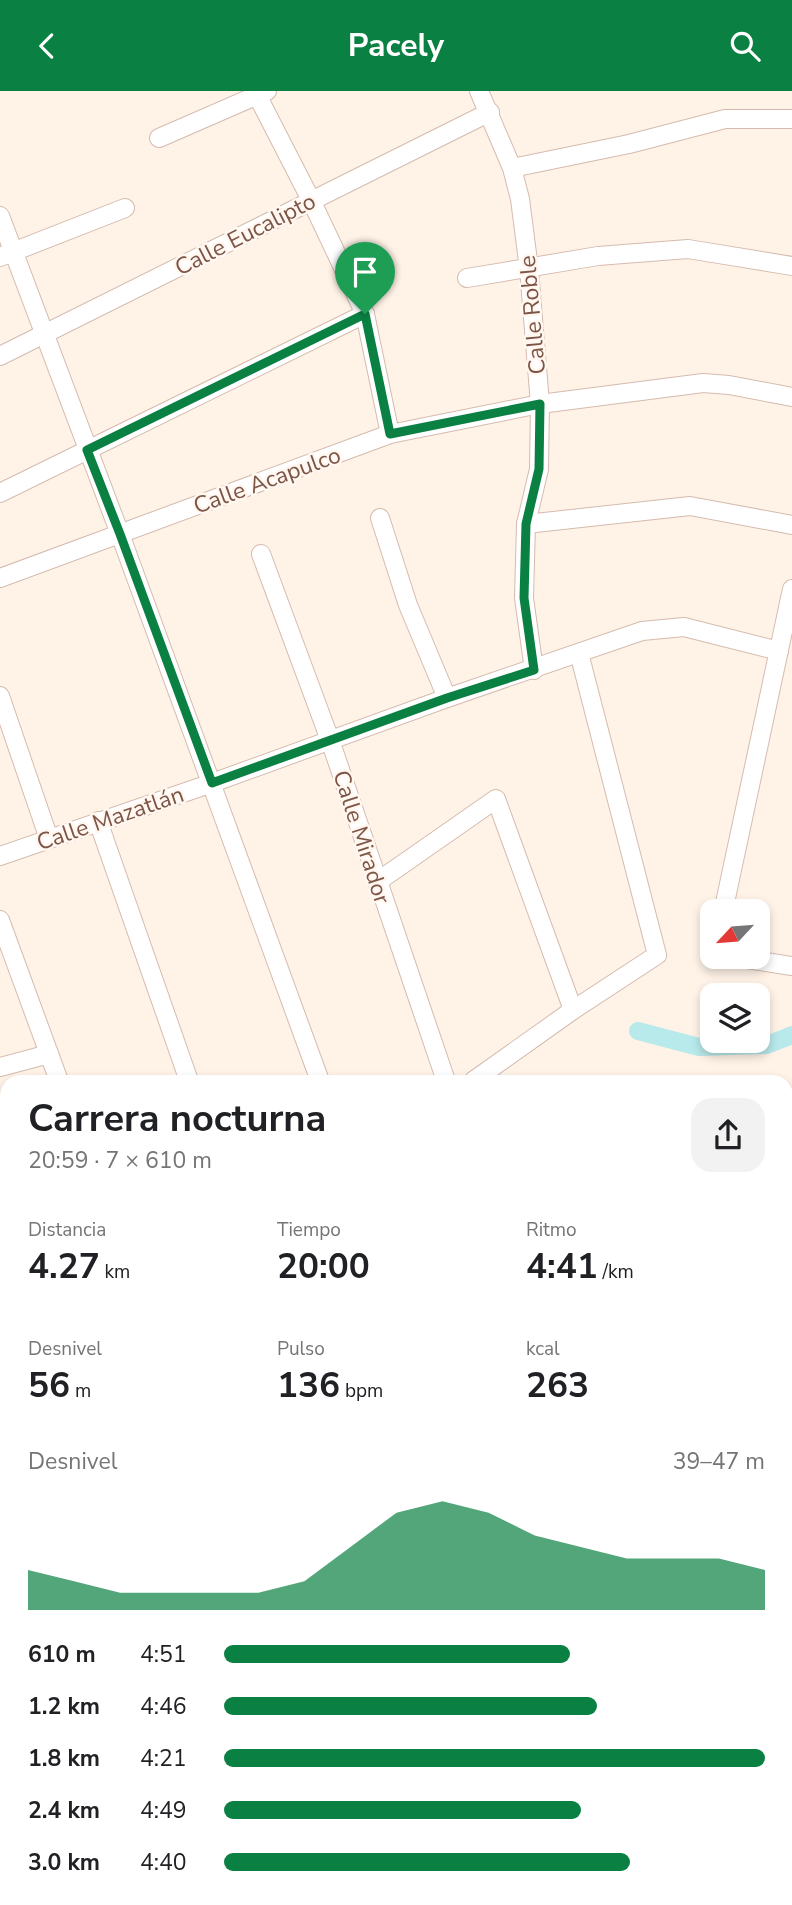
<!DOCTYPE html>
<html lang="es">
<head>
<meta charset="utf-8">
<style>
	:root { --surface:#fff; --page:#f2f2f2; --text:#202124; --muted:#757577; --accent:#0b8043 }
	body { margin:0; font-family:"Nunito Sans",sans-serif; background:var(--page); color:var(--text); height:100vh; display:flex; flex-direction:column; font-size:26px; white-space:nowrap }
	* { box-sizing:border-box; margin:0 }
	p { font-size:23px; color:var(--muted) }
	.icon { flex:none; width:38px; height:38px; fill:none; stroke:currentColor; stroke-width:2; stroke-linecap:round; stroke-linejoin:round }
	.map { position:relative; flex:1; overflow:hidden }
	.details { position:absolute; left:0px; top:984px; width:793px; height:831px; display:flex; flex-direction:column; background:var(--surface); border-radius:21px 21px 0 0; box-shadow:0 4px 10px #0003 }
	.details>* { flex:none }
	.needle { width:46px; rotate:244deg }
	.controls { position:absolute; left:700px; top:808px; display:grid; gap:14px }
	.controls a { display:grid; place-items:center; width:70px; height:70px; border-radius:14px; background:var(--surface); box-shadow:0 4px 10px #0003; font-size:35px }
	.pin { position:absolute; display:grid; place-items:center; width:60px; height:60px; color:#fff; margin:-72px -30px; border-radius:50% 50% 50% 0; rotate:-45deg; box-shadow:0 0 7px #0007 }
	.pin .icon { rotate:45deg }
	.round { display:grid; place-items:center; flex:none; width:74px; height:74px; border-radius:21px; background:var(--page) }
	.head { display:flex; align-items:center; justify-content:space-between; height:119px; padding:0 28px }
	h1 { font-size:38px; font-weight:700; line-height:52px }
	.stats { display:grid; grid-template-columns:repeat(3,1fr); gap:10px; height:119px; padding:7px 28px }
	.stats div { display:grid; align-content:center }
	.stats b { font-size:35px; font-weight:700 }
	.stats small { font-size:19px; font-weight:400 }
	.stats p { font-size:19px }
	.chart { height:196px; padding:14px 28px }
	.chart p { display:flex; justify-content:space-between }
	.chart svg { width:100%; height:126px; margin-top:7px; fill:var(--accent); opacity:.7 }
	ul { padding:0 28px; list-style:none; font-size:23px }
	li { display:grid; grid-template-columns:112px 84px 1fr; align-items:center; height:52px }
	li i { height:18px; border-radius:9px; background:var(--accent) }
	header { display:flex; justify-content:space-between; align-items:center; height:91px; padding:0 28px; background:var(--accent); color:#fff; font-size:32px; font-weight:700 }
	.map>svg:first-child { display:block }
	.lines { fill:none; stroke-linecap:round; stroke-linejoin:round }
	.canal { stroke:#b8e9eb; stroke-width:18 }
	.minor-casing { stroke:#d5bbae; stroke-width:20 }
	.minor { stroke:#fff; stroke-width:18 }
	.route-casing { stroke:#fff; stroke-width:14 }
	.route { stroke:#0b8043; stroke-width:9 }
	.labels { text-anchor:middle; stroke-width:5; stroke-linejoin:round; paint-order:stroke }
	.street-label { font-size:23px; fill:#7c5547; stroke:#fff7f0 }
</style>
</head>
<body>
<header><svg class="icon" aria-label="back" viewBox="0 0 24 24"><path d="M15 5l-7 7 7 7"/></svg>Pacely<svg class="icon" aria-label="search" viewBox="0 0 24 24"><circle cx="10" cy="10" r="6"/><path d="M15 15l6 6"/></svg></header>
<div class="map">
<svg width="792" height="1814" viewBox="0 0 792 1814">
	<rect width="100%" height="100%" fill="#fff3e7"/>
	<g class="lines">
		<polyline class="canal" points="638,940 699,956 767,954 792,944"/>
		<g class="minor-casing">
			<g id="minor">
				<polyline points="255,0 311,109 365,223 390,343"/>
				<polyline points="479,0 512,77 520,108 529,178 540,313 539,378 526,433 524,507 534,579"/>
				<polyline points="159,47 267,0"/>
				<polyline points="512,77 629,53 725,28 792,28"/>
				<polyline points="0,125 120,443 320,990"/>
				<polyline points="0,166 125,117"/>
				<polyline points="467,187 598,165 688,158 792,175"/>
				<polyline points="0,265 490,21"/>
				<polyline points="0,402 365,223"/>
				<polyline points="380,427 408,514 447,607"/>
				<polyline points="526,433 690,415 792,434"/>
				<polyline points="261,463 330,649 446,990"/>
				<polyline points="0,487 390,343 540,313 703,292 729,294 792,306"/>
				<polyline points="0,605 49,748"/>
				<polyline points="98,730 189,990"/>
				<polyline points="0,765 212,692 447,607 642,540 684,536 779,560"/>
				<polyline points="377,791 496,708 573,919"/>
				<polyline points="723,821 792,498"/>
				<polyline points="0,829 59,990"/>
				<polyline points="733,866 792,875"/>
				<polyline points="0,976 49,963"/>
				<polyline points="473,990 573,919 657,864 579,562"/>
				<polyline points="786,1017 792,1017"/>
				<polyline points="0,1108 7,1106"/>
				<polyline points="0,1229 7,1225"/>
				<polyline points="786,1244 792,1261"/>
				<polyline points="786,1315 792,1313"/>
				<polyline points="0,1369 7,1365"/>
				<polyline points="786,1447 792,1445"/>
				<polyline points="0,1504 7,1502"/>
				<polyline points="786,1577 792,1575"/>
				<polyline points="290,1808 293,1814"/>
				<polyline points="422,1808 425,1814"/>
				<polyline points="504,1814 518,1808"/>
				<polyline points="620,1814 621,1808"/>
			</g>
		</g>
		<use href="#minor" class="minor"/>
	</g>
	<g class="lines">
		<g class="route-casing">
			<polygon id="route" points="365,223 390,343 540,313 539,378 526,433 524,507 534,579 447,607 212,692 120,443 87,359"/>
		</g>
		<use href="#route" class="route"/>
	</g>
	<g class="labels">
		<g class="street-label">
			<text transform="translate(245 143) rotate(-27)" y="8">Calle Eucalipto</text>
			<text transform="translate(532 224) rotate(-95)" y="8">Calle Roble</text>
			<text transform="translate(267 389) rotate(-20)" y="8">Calle Acapulco</text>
			<text transform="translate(110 727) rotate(-19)" y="8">Calle Mazatlán</text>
			<text transform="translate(362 746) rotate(72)" y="8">Calle Mirador</text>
		</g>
	</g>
</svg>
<div class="controls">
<a><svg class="needle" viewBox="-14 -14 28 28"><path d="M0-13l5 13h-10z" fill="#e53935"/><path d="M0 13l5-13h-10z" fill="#757577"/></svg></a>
<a><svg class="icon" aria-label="layers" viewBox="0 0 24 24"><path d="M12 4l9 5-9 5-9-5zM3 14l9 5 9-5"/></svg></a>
</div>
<div class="pin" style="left:365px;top:223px;background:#1e9e55"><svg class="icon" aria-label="arrive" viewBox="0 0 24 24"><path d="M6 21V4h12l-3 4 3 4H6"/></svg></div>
<section class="details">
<div class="head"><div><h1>Carrera nocturna</h1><p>20:59 · 7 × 610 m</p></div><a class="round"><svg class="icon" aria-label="share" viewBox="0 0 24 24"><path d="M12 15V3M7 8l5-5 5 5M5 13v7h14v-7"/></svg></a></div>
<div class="stats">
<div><p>Distancia</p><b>4.27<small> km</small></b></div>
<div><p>Tiempo</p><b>20:00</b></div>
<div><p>Ritmo</p><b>4:41<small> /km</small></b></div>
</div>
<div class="stats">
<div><p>Desnivel</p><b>56<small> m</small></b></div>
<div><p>Pulso</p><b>136<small> bpm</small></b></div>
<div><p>kcal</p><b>263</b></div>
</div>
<div class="chart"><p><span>Desnivel</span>39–47 m</p>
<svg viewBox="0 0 160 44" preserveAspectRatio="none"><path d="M0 44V30L10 34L20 38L30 38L40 38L50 38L60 34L70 22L80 10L90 6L100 10L110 18L120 22L130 26L140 26L150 26L160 30V44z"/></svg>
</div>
<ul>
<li><b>610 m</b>4:51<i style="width:64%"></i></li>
<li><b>1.2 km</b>4:46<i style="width:69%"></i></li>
<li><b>1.8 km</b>4:21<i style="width:100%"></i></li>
<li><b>2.4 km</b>4:49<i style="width:66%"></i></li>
<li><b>3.0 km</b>4:40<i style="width:75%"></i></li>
</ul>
</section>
</div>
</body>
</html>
